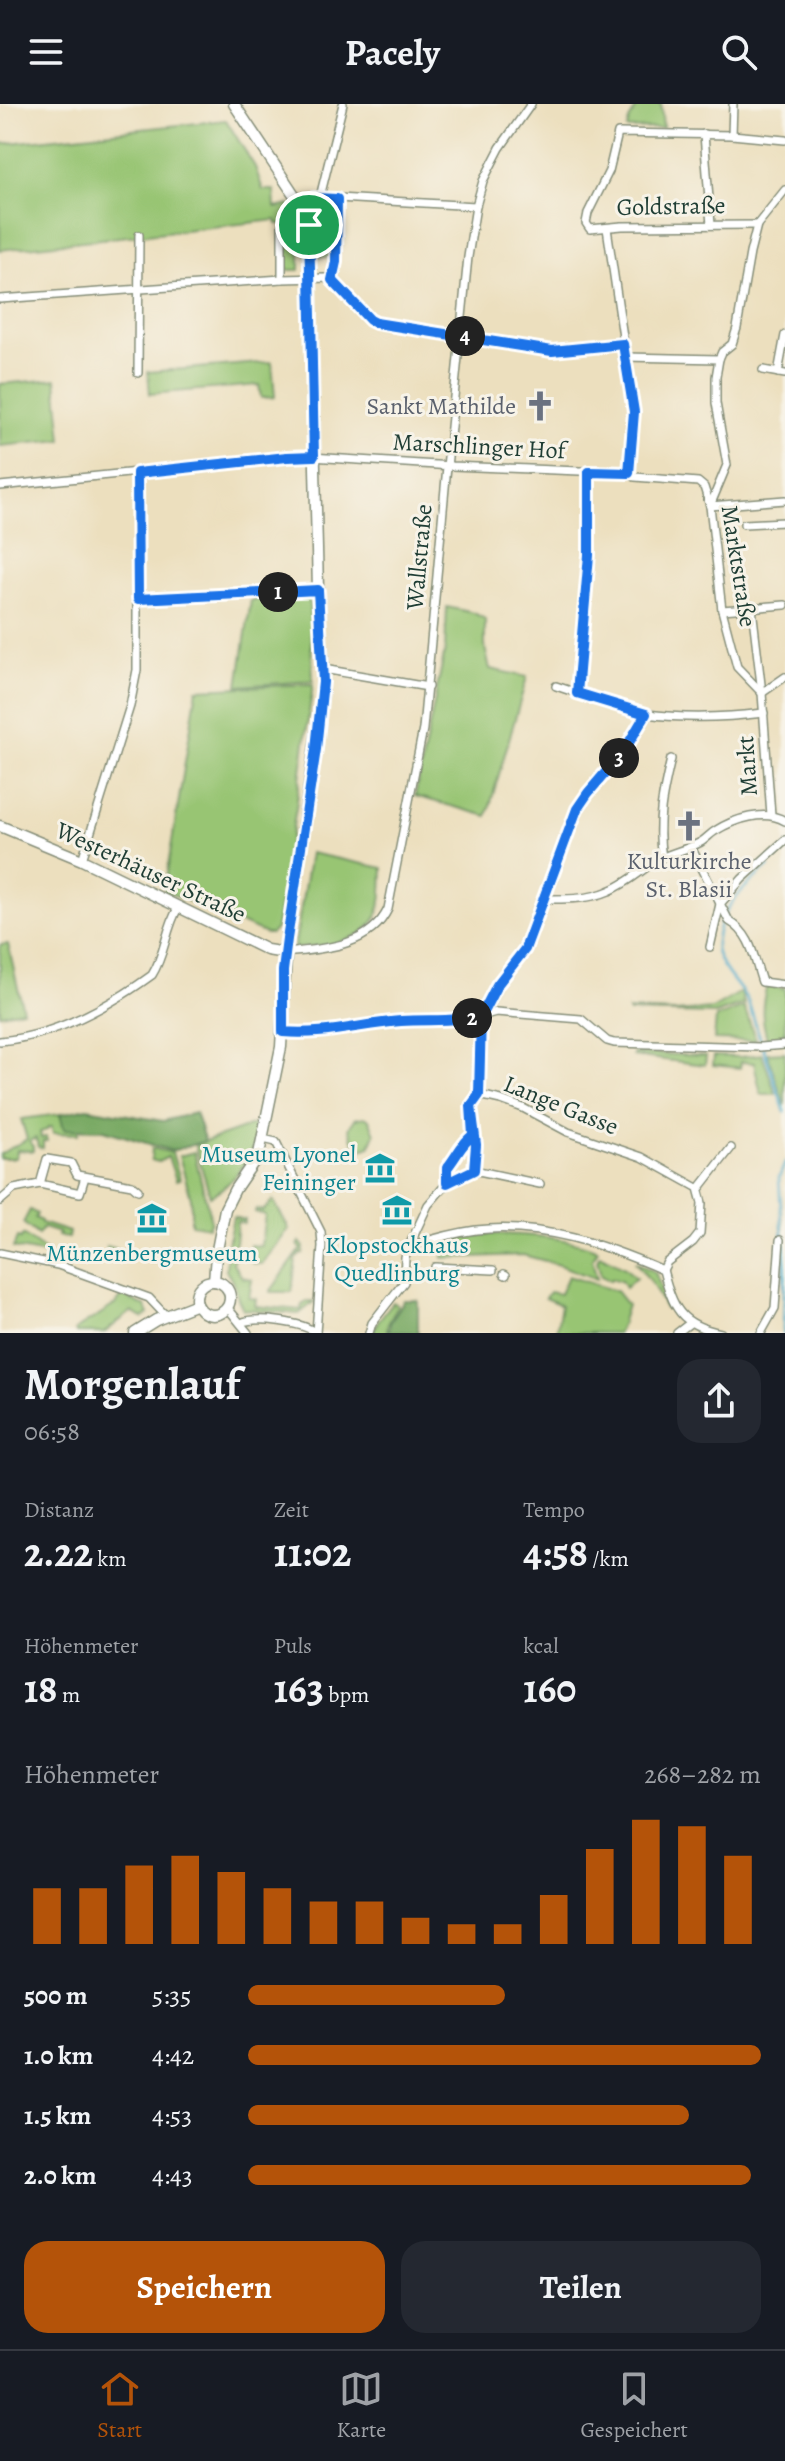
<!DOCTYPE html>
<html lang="de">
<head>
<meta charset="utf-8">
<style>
	:root { --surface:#171b24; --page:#242831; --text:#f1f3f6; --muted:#9ea1a6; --line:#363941; --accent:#b45309 }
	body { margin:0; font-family:Alegreya,serif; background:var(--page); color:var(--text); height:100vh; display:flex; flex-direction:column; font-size:30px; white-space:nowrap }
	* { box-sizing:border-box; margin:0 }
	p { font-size:26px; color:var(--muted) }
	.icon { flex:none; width:44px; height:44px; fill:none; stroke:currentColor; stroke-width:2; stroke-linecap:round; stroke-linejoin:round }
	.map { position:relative; height:1229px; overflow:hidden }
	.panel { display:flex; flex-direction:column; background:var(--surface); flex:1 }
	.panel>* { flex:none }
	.pin { position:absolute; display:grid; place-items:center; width:68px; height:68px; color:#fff; margin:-34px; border:4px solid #fff; border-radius:50%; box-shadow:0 2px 8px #0007 }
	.km { position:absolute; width:40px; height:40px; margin:-20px; border-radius:50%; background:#222; color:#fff; font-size:22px; line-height:40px; text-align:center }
	.round { display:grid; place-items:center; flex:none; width:84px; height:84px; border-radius:24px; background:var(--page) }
	.overview { display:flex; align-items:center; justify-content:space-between; height:136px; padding:0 24px }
	h1 { font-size:44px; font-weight:600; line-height:60px }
	.metrics { display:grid; grid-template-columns:repeat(3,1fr); gap:12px; height:136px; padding:8px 24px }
	.metrics div { display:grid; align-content:center }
	.metrics b { font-size:40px; font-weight:600 }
	.metrics small { font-size:22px; font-weight:400 }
	.metrics p { font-size:22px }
	.chart { height:224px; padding:16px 24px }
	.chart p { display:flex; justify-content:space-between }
	.chart svg { width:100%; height:144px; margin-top:8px; stroke:var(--accent); stroke-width:6 }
	.button { display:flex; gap:16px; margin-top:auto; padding:16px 24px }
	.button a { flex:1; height:92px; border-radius:24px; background:var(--accent); color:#fff; font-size:32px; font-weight:600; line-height:92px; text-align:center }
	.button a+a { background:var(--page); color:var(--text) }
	ul { padding:0 24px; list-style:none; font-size:26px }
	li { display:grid; grid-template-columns:128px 96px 1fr; align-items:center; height:60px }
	li i { height:20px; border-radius:10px; background:var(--accent) }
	header { display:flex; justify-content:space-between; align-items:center; height:104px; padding:0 24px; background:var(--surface); font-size:36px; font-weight:600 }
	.menu { display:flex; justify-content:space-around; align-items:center; height:112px; border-top:2px solid var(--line); background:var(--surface); font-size:22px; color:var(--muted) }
	.menu a { display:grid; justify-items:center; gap:4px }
	.menu .on { color:var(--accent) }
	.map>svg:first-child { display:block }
	.green { fill:#98c573; stroke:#5c8154; stroke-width:2 }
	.forest { fill:#7aaa65; stroke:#4c744c; stroke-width:2 }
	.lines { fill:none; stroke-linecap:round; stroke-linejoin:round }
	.stream { stroke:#48a8c7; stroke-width:3 }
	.street-casing { stroke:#868e79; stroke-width:10 }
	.secondary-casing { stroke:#868e79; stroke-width:13 }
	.street { stroke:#fff; stroke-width:7 }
	.secondary { stroke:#fff; stroke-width:10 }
	.route-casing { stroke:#fff; stroke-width:16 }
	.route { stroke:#1a73e8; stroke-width:10 }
	.labels { text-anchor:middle; stroke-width:6; stroke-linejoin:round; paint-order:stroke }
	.street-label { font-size:24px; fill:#1f3d34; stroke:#f7f3e8 }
	.worship-label { font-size:24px; fill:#5b616d; stroke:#f7f3e8; text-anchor:end }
	.culture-label { font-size:24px; fill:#0d838f; stroke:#f7f3e8 }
</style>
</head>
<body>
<header><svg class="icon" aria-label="menu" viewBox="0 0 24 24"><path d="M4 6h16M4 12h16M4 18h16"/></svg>Pacely<svg class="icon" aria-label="search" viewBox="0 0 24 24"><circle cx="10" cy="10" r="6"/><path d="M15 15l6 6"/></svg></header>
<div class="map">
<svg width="785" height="1229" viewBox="0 0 785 1229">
	<rect width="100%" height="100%" fill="#f7f3e8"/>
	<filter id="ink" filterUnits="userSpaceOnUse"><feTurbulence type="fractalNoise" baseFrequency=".0125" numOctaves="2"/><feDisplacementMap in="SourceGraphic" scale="16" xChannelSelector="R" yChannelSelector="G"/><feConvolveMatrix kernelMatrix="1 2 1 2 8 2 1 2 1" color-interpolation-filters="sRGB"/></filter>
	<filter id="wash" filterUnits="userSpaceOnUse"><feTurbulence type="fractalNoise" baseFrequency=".006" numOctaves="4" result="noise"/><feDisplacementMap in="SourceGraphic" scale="32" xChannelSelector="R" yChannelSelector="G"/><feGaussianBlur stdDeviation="1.8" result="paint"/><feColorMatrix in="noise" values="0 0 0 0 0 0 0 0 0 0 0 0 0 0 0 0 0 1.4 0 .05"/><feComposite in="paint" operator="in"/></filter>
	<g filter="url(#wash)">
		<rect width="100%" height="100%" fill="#ecdfbe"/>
		<g class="green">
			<polygon points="639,0 661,0 663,24 627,25 629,16"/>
			<path d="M226,16L255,63L263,86H274L275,104L290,101C303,122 300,141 300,166H287L286,120H277L276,116L0,146V40Z"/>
			<polygon points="320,105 333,105 332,153 319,153"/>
			<polygon points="272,258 275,293 261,294 259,281 150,290 148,268"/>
			<polygon points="56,275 62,336 0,342 0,280"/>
			<polygon points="309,494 313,577 238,582 251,496"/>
			<polygon points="447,503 474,509 485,515 485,544 490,565 527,573 487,712 415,692 445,546"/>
			<polygon points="313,580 296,704 276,825 271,830 266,830 164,787 197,585"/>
			<path d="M310,749L383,764C382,781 384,806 372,820C355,840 319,842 294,845Z"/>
			<polygon points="8,840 23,906 0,910 0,841"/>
			<path d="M767,882L785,885V937L768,938C762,918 760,903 767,882Z"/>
			<polygon points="741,888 744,900 715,910 628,908 628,906 675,908 712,905"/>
			<polygon points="744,903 756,937 714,936 716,914"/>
			<polygon points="785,948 785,1002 767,949"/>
			<polygon points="633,949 706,952 705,961 633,952"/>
			<polygon points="762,950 776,990 761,990 754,959 741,958 740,964 713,961 714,952 740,953"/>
			<polygon points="60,1010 64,1024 78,1025 78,1030 53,1029 52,1023 48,1023 47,1026 40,1028 41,1034 46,1033 47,1037 43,1037 43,1044 38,1043 36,1034 30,1037 33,1043 33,1047 17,1046 16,1054 0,1054 0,1050 27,1035 21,1015"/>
			<polygon points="364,1013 369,1015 375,1030 370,1042 362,1045 354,1039 349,1024 355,1015"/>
			<path d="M255,1020C261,1047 233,1080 210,1092L195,1041Z"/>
			<polygon points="152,1044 172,1049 180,1075 176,1076 168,1053 158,1058 151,1056"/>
			<polygon points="194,1048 211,1117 208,1123 191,1120 191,1094 179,1052"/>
			<polygon points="273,1096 289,1125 262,1160 252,1159 250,1141 261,1142 265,1111 255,1108 256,1105 263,1107"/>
			<polygon points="30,1106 37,1110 35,1114 41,1117 41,1119 69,1128 68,1134 58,1132 59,1129 43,1124 38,1131 23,1119"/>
			<polygon points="233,1113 245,1116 244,1119 237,1118 233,1159 242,1173 252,1175 249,1194 256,1195 255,1202 301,1206 302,1201 307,1197 315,1197 299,1210 243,1205 238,1195 235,1182 226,1166 228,1139"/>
			<path d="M485,1130C519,1130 567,1132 598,1146L592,1156L597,1175L553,1159L523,1151L443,1154V1144L447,1137Z"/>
			<polygon points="23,1131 45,1147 46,1150 13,1144 17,1134 21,1135"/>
			<polygon points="300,1138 304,1143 303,1150 301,1150 296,1155 292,1188 270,1188 301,1145 298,1141"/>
			<path d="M106,1142L138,1150L183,1144L185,1147C159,1168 143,1154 115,1148L109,1154Z"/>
			<polygon points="600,1151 625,1164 636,1174 625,1184 621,1177 611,1175 610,1177 601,1172 597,1156"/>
			<polygon points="635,1158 655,1168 668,1203 665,1204 651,1178"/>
			<polygon points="568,1172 616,1187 627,1201 622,1217 623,1218 618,1229 556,1229 561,1201 545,1194 549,1188 560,1190"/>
			<polygon points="123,1191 146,1203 149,1210 143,1214 131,1208 104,1229 76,1229 75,1226 116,1200"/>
			<polygon points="393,1198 398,1201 387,1222 387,1229 372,1229 378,1217"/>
		</g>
		<g class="forest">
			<polygon points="87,1004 163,1017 195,1009 205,1037 172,1047 104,1026 64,1025 60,1010"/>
			<polygon points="404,1196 418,1196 418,1229 389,1227 390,1219"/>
		</g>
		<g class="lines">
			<g class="stream">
				<path d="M769,762C746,782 723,800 717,832C716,838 715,845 717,850C723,869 740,881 748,898L785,1008"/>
				<polyline points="783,1229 785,1165 779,1074 785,1059"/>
			</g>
		</g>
	</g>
	<g filter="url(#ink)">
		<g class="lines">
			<g class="street-casing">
				<g id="street">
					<polyline points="704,30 711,121"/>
					<polyline points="732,31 733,0"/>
					<polyline points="785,86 757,121 750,149 737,224 732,240 722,248 719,255 716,273 716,299 727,361 710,402 785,396"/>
					<polyline points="320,93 343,0"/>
					<polyline points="301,101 313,94 320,93 476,102"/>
					<polyline points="282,121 282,175"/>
					<polyline points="757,121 622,122 590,125 586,119 588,109 609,67 618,29 732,31 785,36"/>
					<polyline points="607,124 634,308 629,369"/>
					<polyline points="332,176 336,158 337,95"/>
					<polyline points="0,195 282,175 325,174 332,176 370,216 376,219 552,247 623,240"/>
					<polyline points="625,253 719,255"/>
					<polyline points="763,266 785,270"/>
					<polyline points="138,269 139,131"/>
					<polyline points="778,269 785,231"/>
					<polyline points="589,368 589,451 577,589 646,610"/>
					<polyline points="0,382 296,352 452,362 629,369 635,373 698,378 704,383 710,402 722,506 737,563 762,589"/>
					<polyline points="744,420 785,418"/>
					<polyline points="138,495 318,486"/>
					<polyline points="752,504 762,589 771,711"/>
					<polyline points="722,506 785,501"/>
					<polyline points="323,565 428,583"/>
					<polyline points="556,582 577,589"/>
					<polyline points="762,589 785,573"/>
					<path d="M691,743L729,817C752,830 754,855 762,878L785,881"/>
					<path d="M662,754C656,718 663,689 671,655"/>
					<polyline points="82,756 130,602 137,566 137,369"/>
					<path d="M543,795C566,795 588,796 609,787C629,779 643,764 661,754C674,748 688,745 701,738C706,735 710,730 715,727C734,715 765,705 785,717"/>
					<polyline points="710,843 720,800 742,775 785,736"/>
					<path d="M285,849C322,845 370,843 388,805L423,625L446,373L468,153L476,102L483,77L500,44L531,0"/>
					<path d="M481,912L497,881L525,845L577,705L588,689L624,647L646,610C686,615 723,614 764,609"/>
					<polyline points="283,928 323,928 399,917 470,915 496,908 581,915 607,937 614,939 760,943 785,941"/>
					<path d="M0,937C54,932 108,903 152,871C165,851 166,824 178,804"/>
					<polyline points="479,991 501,996 523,1004 568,1028 642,1053 698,1084 702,1099 700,1129 693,1138 667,1158 663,1166"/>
					<polyline points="479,991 481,912"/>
					<polyline points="263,1035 276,1038 321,1128 322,1142 316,1229"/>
					<polyline points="474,1066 540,1080"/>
					<polyline points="447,1079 474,1066 476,1041 473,1031"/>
					<polyline points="40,1080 47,1055 71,1059 77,1071 132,1081 138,1086"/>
					<polyline points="699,1085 731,1044"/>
					<polyline points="0,1097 14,1085 40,1080 80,1089 85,1073"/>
					<path d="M410,1142C432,1135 454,1129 476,1126C541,1118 605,1141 663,1166"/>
					<polyline points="0,1149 58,1161 149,1194 165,1211"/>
					<polyline points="435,1163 493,1166"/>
					<path d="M663,1166C673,1204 680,1221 721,1229"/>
					<polyline points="504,1170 506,1171"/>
					<polyline points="227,1203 248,1229"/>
					<path d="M241,1219C256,1212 303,1218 316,1229"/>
					<path d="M369,1229L372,1219L404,1178L405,1153L409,1142L428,1101L447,1079V1064C457,1052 461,1040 473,1031L471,1002L479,991"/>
					<polyline points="677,1229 690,1219"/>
					<polyline points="761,1229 775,1204 780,1136"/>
				</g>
			</g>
			<g class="secondary-casing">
				<g id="secondary">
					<polyline points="0,722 82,756 267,846 285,849"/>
					<polyline points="214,1177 216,1151 225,1105 235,1085 259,1050 281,943 287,835 322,593 323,565 318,486 309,118 301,101 234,0"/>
					<circle cx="213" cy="1194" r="17"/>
					<polyline points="135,1229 156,1216 197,1200"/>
				</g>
			</g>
			<use href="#street" class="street"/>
			<use href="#secondary" class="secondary"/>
		</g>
	</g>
	<g class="lines" filter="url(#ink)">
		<g class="route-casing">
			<path id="route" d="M309,121L314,352L287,353L137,369L138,495L318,486L323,578L316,645L287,835L283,867V928C323,932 361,920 401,917C427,915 455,918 481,912L479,991L471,1002L473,1031C461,1040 457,1052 447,1064V1079L474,1066L476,1041L471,1002L479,991L481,912L497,881L525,845L577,705L588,689L624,647L646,610L577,589L589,451V368L629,369L634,308L623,240L552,247L376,219L370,216L332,176L336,158L337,95L313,94L301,101L309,121"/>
		</g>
		<use href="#route" class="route"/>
	</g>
	<defs>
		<g id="church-bare" transform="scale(2.4)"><path d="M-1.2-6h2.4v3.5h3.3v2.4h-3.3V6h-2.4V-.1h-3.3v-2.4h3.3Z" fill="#6b7280" stroke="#f7f3e8" stroke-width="2.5" paint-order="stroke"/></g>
		<g id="museum-bare" transform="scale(2.4)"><path d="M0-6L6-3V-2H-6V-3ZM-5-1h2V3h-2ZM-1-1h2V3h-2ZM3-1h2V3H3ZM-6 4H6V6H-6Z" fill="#0f9aa8" stroke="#f7f3e8" stroke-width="2.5" paint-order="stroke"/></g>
	</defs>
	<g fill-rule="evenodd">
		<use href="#church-bare" x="540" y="302"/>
		<use href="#church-bare" x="689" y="722"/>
		<use href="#museum-bare" x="380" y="1064"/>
		<use href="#museum-bare" x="397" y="1106"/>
		<use href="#museum-bare" x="152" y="1114"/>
	</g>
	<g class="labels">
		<g class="street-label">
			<text transform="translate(671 102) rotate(-1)" y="8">Goldstraße</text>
			<text transform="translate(479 342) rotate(3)" y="8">Marschlinger Hof</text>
			<text transform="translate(419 453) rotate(-85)" y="8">Wallstraße</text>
			<text transform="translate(739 462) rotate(81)" y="8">Marktstraße</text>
			<text transform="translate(747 662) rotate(-94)" y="8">Markt</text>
			<text transform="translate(151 768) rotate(25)" y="8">Westerhäuser Straße</text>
			<text transform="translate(561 1001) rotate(22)" y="8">Lange Gasse</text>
		</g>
		<g class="worship-label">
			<text x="516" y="310">Sankt Mathilde</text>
			<text x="689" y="765" text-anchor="middle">Kulturkirche<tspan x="689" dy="28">St. Blasii</tspan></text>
		</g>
		<g class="culture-label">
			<text x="356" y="1058" text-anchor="end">Museum Lyonel<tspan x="356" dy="28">Feininger</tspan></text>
			<text x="397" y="1149">Klopstockhaus<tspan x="397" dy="28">Quedlinburg</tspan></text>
			<text x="152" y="1157">Münzenbergmuseum</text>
		</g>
	</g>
</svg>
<div class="pin" style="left:309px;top:121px;background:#1e9e55"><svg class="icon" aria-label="arrive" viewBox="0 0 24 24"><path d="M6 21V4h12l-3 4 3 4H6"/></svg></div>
<b class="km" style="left:278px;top:488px">1</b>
<b class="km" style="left:472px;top:914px">2</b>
<b class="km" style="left:619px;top:654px">3</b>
<b class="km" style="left:465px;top:232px">4</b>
</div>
<section class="panel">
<div class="overview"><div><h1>Morgenlauf</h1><p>06:58</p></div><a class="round"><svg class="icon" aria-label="share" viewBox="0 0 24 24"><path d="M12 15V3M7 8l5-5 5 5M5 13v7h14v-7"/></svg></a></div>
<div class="metrics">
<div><p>Distanz</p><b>2.22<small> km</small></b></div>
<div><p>Zeit</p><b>11:02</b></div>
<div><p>Tempo</p><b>4:58<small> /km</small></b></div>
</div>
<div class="metrics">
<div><p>Höhenmeter</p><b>18<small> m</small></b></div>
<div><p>Puls</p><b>163<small> bpm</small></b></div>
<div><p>kcal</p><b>160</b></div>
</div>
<div class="chart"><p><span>Höhenmeter</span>268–282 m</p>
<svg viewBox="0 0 160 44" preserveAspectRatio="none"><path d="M5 44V27M15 44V27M25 44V20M35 44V17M45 44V22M55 44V27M65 44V31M75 44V31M85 44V36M95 44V38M105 44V38M115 44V29M125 44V15M135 44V6M145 44V8M155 44V17"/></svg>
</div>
<ul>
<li><b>500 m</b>5:35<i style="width:50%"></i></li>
<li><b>1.0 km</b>4:42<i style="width:100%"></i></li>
<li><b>1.5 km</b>4:53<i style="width:86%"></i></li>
<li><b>2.0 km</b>4:43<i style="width:98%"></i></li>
</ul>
<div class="button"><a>Speichern</a><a>Teilen</a></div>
</section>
<nav class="menu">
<a class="on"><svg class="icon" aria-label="home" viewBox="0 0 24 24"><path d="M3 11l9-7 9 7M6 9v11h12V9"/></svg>Start</a>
<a><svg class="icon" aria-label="map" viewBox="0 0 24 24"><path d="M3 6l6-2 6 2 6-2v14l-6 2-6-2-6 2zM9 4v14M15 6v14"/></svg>Karte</a>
<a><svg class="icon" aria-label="saved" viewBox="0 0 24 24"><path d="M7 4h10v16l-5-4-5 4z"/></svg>Gespeichert</a>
</nav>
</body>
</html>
